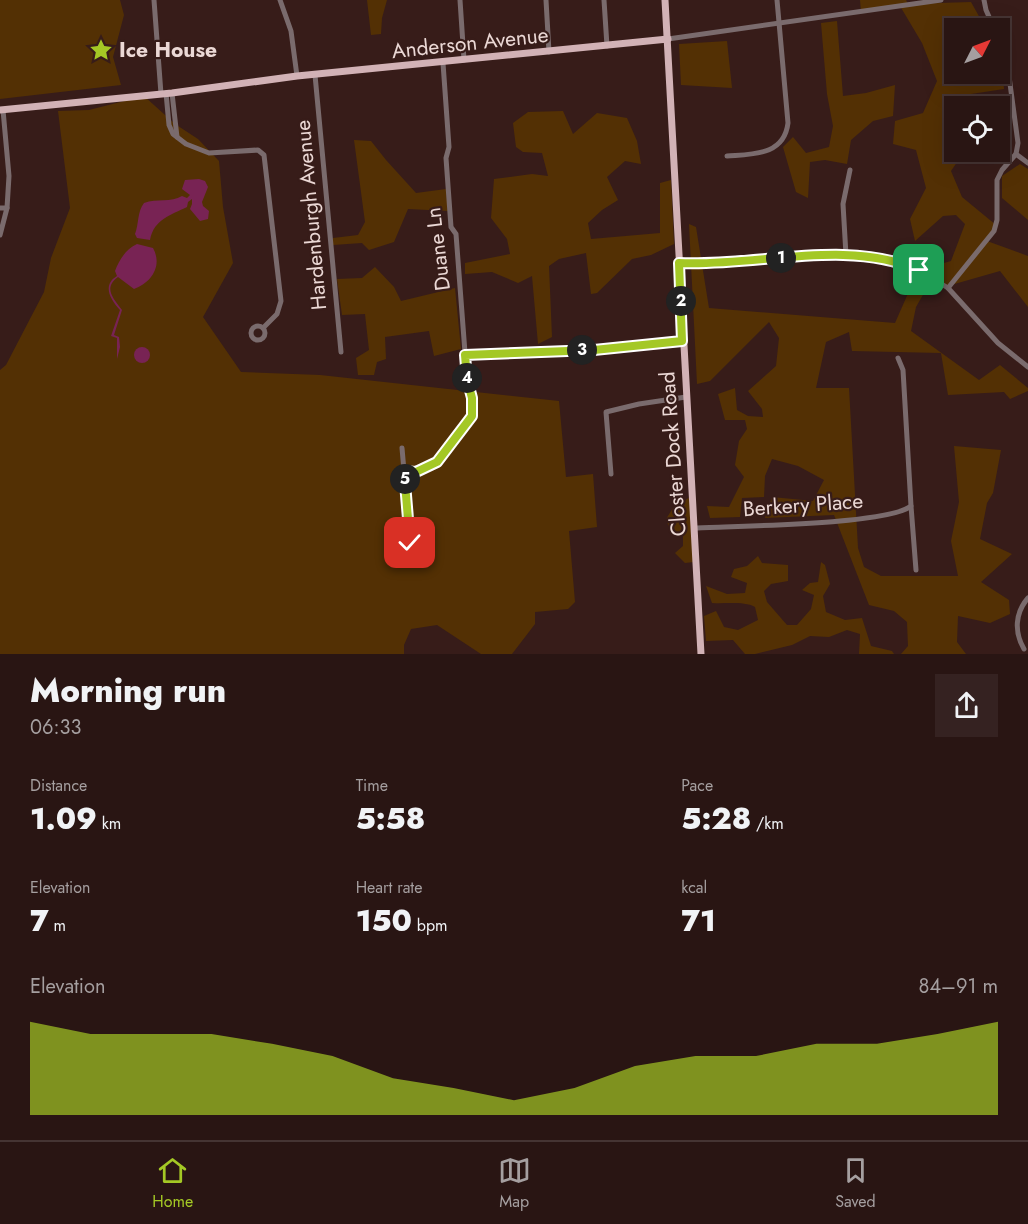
<!DOCTYPE html>
<html lang="en">
<head>
<meta charset="utf-8">
<style>
	:root { --surface:#291513; --page:#352221; --text:#f1f3f6; --muted:#a59fa0; --line:#453433; --accent:#a4c825 }
	body { margin:0; font-family:Jost,sans-serif; background:var(--page); color:var(--text); height:100vh; display:flex; flex-direction:column; font-size:22px; white-space:nowrap }
	* { box-sizing:border-box; margin:0 }
	p { font-size:20px; color:var(--muted) }
	.icon { flex:none; width:33px; height:33px; fill:none; stroke:currentColor; stroke-width:2; stroke-linecap:round; stroke-linejoin:round }
	.map { position:relative; height:654px; overflow:hidden }
	.sheet { display:flex; flex-direction:column; background:var(--surface); flex:1 }
	.sheet>* { flex:none }
	.needle { width:39px; rotate:48deg }
	.tools { position:absolute; left:944px; top:18px; display:grid; gap:12px }
	.tools a { display:grid; place-items:center; width:66px; height:66px; border-radius:0px; background:var(--surface); box-shadow:0 6px 24px #0002,0 0 0 2px var(--line); font-size:30px }
	.pin { position:absolute; display:grid; place-items:center; width:51px; height:51px; color:#fff; margin:-26px; border-radius:12px; box-shadow:0 3px 9px #0006 }
	.km { position:absolute; width:30px; height:30px; margin:-15px; border-radius:50%; background:#222; color:#fff; font-size:16px; line-height:30px; text-align:center }
	.round { display:grid; place-items:center; flex:none; width:63px; height:63px; border-radius:0px; background:var(--page) }
	.head { display:flex; align-items:center; justify-content:space-between; height:102px; padding:0 30px }
	h1 { font-size:33px; font-weight:800; line-height:45px }
	.metrics { display:grid; grid-template-columns:repeat(3,1fr); gap:9px; height:102px; padding:6px 30px }
	.metrics div { display:grid; align-content:center }
	.metrics b { font-size:30px; font-weight:800 }
	.metrics small { font-size:16px; font-weight:400 }
	.metrics p { font-size:16px }
	.chart { height:168px; padding:12px 30px }
	.chart p { display:flex; justify-content:space-between }
	.chart svg { width:100%; height:108px; margin-top:6px; fill:var(--accent); opacity:.7 }
	.menu { display:flex; justify-content:space-around; align-items:center; height:84px; border-top:2px solid var(--line); background:var(--surface); font-size:16px; color:var(--muted) }
	.menu a { display:grid; justify-items:center; gap:3px }
	.menu .current { color:var(--accent) }
	.map>svg:first-child { display:block }
	.green { fill:#533004 }
	.water { fill:#782354 }
	.lines { fill:none; stroke-linecap:round; stroke-linejoin:round }
	.minor { stroke:#7a6b6d; stroke-width:5 }
	.major { stroke:#d2b2b6; stroke-width:7 }
	.route-casing { stroke:#fff; stroke-width:12 }
	.route { stroke:#a4c825; stroke-width:8 }
	.labels { text-anchor:middle; stroke-width:4.5; stroke-linejoin:round; paint-order:stroke }
	.street-label { font-size:21px; fill:#ebd8d5; stroke:#371c19 }
	.poi-label { font-size:21px; font-weight:bold; fill:#ebd8d5; stroke:#371c19; text-anchor:start }
</style>
</head>
<body>
<div class="map">
<svg width="1028" height="654" viewBox="0 0 1028 654">
	<rect width="100%" height="100%" fill="#371c19"/>
	<g class="green">
		<polygon points="0,0 120,0 124,15 113,57 121,85 0,99"/>
		<polygon points="367,0 387,0 382,18 381,34 371,35"/>
		<polygon points="860,0 906,0 908,4 971,2 985,27 954,28 954,55 945,58 946,68 954,68 954,74 999,74 999,63 1002,63 1004,89 971,94 959,106 954,106 954,152 961,152 962,155 951,171 962,197 996,225 987,241 1028,256 1028,307 1000,271 944,287 931,281 916,307 911,331 979,380 1000,365 1028,388 1028,391 1010,399 1004,392 948,395 941,353 852,351 849,332 826,342 816,388 849,388 858,548 864,567 881,576 958,576 951,541 959,502 954,446 1001,450 993,493 987,503 980,539 1012,554 981,582 1009,600 1010,614 990,623 958,616 957,642 966,654 901,654 908,646 907,622 894,611 869,605 834,515 765,518 772,497 813,501 824,480 798,466 772,459 765,476 764,497 742,498 740,517 710,518 707,506 729,507 744,477 735,465 739,441 747,429 745,420 725,420 718,394 735,388 737,410 748,416 763,417 762,409 748,391 776,366 779,338 769,322 710,381 697,384 689,224 696,227 709,308 895,323 917,273 933,266 951,261 965,224 956,215 943,216 915,241 910,219 926,188 916,150 893,144 895,121 923,113 937,81 922,43 900,6 861,12"/>
		<polygon points="837,21 843,96 866,93 895,85 893,116 873,121 851,140 847,164 825,160 810,162 808,198 796,192 783,147 793,137 806,153 829,147 833,126 827,94 821,23"/>
		<polygon points="727,41 732,88 681,85 679,44"/>
		<polygon points="144,96 175,124 198,139 219,161 223,207 233,263 203,317 241,372 320,375 559,401 566,477 593,474 597,527 569,531 575,602 568,609 535,612 535,624 512,654 481,654 437,625 411,629 404,645 404,654 0,654 0,370 6,365 44,292 51,258 70,208 58,111 89,110"/>
		<polygon points="563,111 573,134 597,113 627,118 637,141 641,164 625,161 607,177 618,200 602,210 588,223 591,239 660,233 660,183 671,180 674,244 651,255 632,259 597,293 591,294 586,253 559,259 549,266 552,337 538,344 532,276 518,283 492,272 465,274 465,263 510,254 507,239 491,218 494,179 532,174 548,176 542,153 523,152 516,147 513,123 528,112"/>
		<polygon points="354,140 371,141 386,160 416,193 446,189 448,211 408,209 394,242 369,250 362,243 333,245 333,238 358,235 365,222"/>
		<polygon points="1020,164 1028,169 1028,220 1002,198 1002,176"/>
		<polygon points="375,267 394,287 401,301 455,288 461,349 434,356 429,331 385,337 386,359 377,362 374,375 358,375 356,358 369,350 365,314 342,315 337,279 362,278"/>
		<polygon points="690,497 694,562 685,563 675,553 683,546 683,535 670,530 666,519 673,508"/>
		<path d="M758,556L762,563L788,565V581L771,584L764,591L767,602L787,625H797L811,609L814,595L802,590L810,583L818,582L821,562L825,565L830,584L823,596L826,612L845,620L862,618L871,646L892,651L894,654H859L860,634L847,630L829,637L810,636L792,645L755,654H745L733,640L706,641L704,616L716,611L724,627L738,630L758,620L755,607C744,601 725,604 712,603L706,586L727,594L745,593L747,583L731,577L734,569L747,566Z"/>
	</g>
	<g class="water">
		<path d="M199,179L205,181L208,187L202,202L203,206L209,211L208,219L200,221L190,209L192,204V199L188,202L187,207C171,215 154,219 150,240L137,238L135,234C139,224 137,212 144,203C157,198 171,203 182,196L187,198L190,195L182,189L185,180Z"/>
		<path d="M137,244L153,248C163,266 151,283 134,289L118,277C103,288 113,298 122,310L114,335L119,337L120,347L117,359V338L111,336L120,310C110,299 102,285 117,276L115,271C119,260 126,249 137,244Z"/>
		<circle cx="142" cy="355" r="8"/>
	</g>
	<g class="lines">
		<g class="minor">
			<polyline points="154,0 161,94"/>
			<polyline points="280,0 291,31 297,76"/>
			<polyline points="460,0 464,60"/>
			<polyline points="546,0 549,52"/>
			<polyline points="604,0 607,46"/>
			<polyline points="984,0 986,10 994,28"/>
			<polyline points="999,37 1006,54 1018,143 1016,154 1028,163"/>
			<polyline points="668,39 941,0"/>
			<polyline points="315,75 341,352"/>
			<polyline points="166,93 169,125 173,134 186,144 209,153 258,150 264,155 281,301 277,314 263,328"/>
			<polyline points="172,93 177,137"/>
			<polyline points="3,110 9,176 7,208"/>
			<path d="M727,156C752,154 784,156 788,123L777,0"/>
			<polyline points="0,208 7,208 0,235"/>
			<polyline points="846,255 843,204 850,170"/>
			<polyline points="679,263 705,264 753,259 859,255 896,260 919,270 948,288 998,343 1028,367"/>
			<polyline points="948,288 994,231 997,220 997,180 1002,170 1016,154"/>
			<circle cx="258" cy="333" r="7"/>
			<polyline points="465,355 594,350 683,341"/>
			<polyline points="402,448 404,471"/>
			<polyline points="611,474 606,412 639,404 686,397"/>
			<polyline points="911,506 916,570"/>
			<path d="M695,528C733,526 888,525 911,506L903,370L898,358"/>
			<path d="M410,543L404,471C437,474 456,440 472,416C473,402 471,392 467,379L456,234L451,227L446,158L449,147L443,63"/>
			<path d="M1024,649C1014,632 1015,613 1028,598"/>
		</g>
		<g class="major">
			<polyline points="665,0 701,654"/>
			<polyline points="0,110 172,93 297,76 668,39"/>
		</g>
	</g>
	<g class="lines">
		<g class="route-casing">
			<path id="route" d="M410,543L404,471L416,472L437,462L472,416V398L467,379L465,355L594,350L682,341L679,263C757,267 845,238 919,270"/>
		</g>
		<use href="#route" class="route"/>
	</g>
	<defs>
		<g id="sight-bare" transform="scale(1.8)"><path d="M0-6L1.8-2.2L6-1.7L2.9 1.2L3.7 5.4L0 3.3L-3.7 5.4L-2.9 1.2L-6-1.7L-1.8-2.2Z" fill="#a4c825" stroke="#371c19" stroke-width="2.5" paint-order="stroke"/></g>
	</defs>
	<g fill-rule="evenodd">
		<use href="#sight-bare" x="101" y="50"/>
	</g>
	<g class="labels">
		<g class="street-label">
			<text transform="translate(470 43) rotate(-6)" y="7">Anderson Avenue</text>
			<text transform="translate(311 215) rotate(-95)" y="7">Hardenburgh Avenue</text>
			<text transform="translate(438 249) rotate(-97)" y="7">Duane Ln</text>
			<text transform="translate(673 454) rotate(-94)" y="7">Closter Dock Road</text>
			<text transform="translate(803 505) rotate(-4)" y="7">Berkery Place</text>
		</g>
		<g class="poi-label">
			<text x="119" y="57">Ice House</text>
		</g>
	</g>
</svg>
<div class="tools">
<a><svg class="needle" viewBox="-14 -14 28 28"><path d="M0-13l5 13h-10z" fill="#e53935"/><path d="M0 13l5-13h-10z" fill="#a59fa0"/></svg></a>
<a><svg class="icon" aria-label="locate" viewBox="0 0 24 24"><circle cx="12" cy="12" r="6"/><path d="M12 2v4M12 18v4M2 12h4M18 12h4"/></svg></a>
</div>
<div class="pin" style="left:919px;top:270px;background:#1e9e55"><svg class="icon" aria-label="arrive" viewBox="0 0 24 24"><path d="M6 21V4h12l-3 4 3 4H6"/></svg></div>
<div class="pin" style="left:410px;top:543px;background:#d93025"><svg class="icon" aria-label="check" viewBox="0 0 24 24"><path d="M5 12l5 5 9-10"/></svg></div>
<b class="km" style="left:781px;top:258px">1</b>
<b class="km" style="left:681px;top:301px">2</b>
<b class="km" style="left:582px;top:350px">3</b>
<b class="km" style="left:467px;top:378px">4</b>
<b class="km" style="left:405px;top:479px">5</b>
</div>
<section class="sheet">
<div class="head"><div><h1>Morning run</h1><p>06:33</p></div><a class="round"><svg class="icon" aria-label="share" viewBox="0 0 24 24"><path d="M12 15V3M7 8l5-5 5 5M5 13v7h14v-7"/></svg></a></div>
<div class="metrics">
<div><p>Distance</p><b>1.09<small> km</small></b></div>
<div><p>Time</p><b>5:58</b></div>
<div><p>Pace</p><b>5:28<small> /km</small></b></div>
</div>
<div class="metrics">
<div><p>Elevation</p><b>7<small> m</small></b></div>
<div><p>Heart rate</p><b>150<small> bpm</small></b></div>
<div><p>kcal</p><b>71</b></div>
</div>
<div class="chart"><p><span>Elevation</span>84–91 m</p>
<svg viewBox="0 0 160 44" preserveAspectRatio="none"><path d="M0 44V6L10 11L20 11L30 11L40 15L50 20L60 29L70 33L80 38L90 33L100 24L110 20L120 20L130 15L140 15L150 11L160 6V44z"/></svg>
</div>
</section>
<nav class="menu">
<a class="current"><svg class="icon" aria-label="home" viewBox="0 0 24 24"><path d="M3 11l9-7 9 7M6 9v11h12V9"/></svg>Home</a>
<a><svg class="icon" aria-label="map" viewBox="0 0 24 24"><path d="M3 6l6-2 6 2 6-2v14l-6 2-6-2-6 2zM9 4v14M15 6v14"/></svg>Map</a>
<a><svg class="icon" aria-label="saved" viewBox="0 0 24 24"><path d="M7 4h10v16l-5-4-5 4z"/></svg>Saved</a>
</nav>
</body>
</html>
